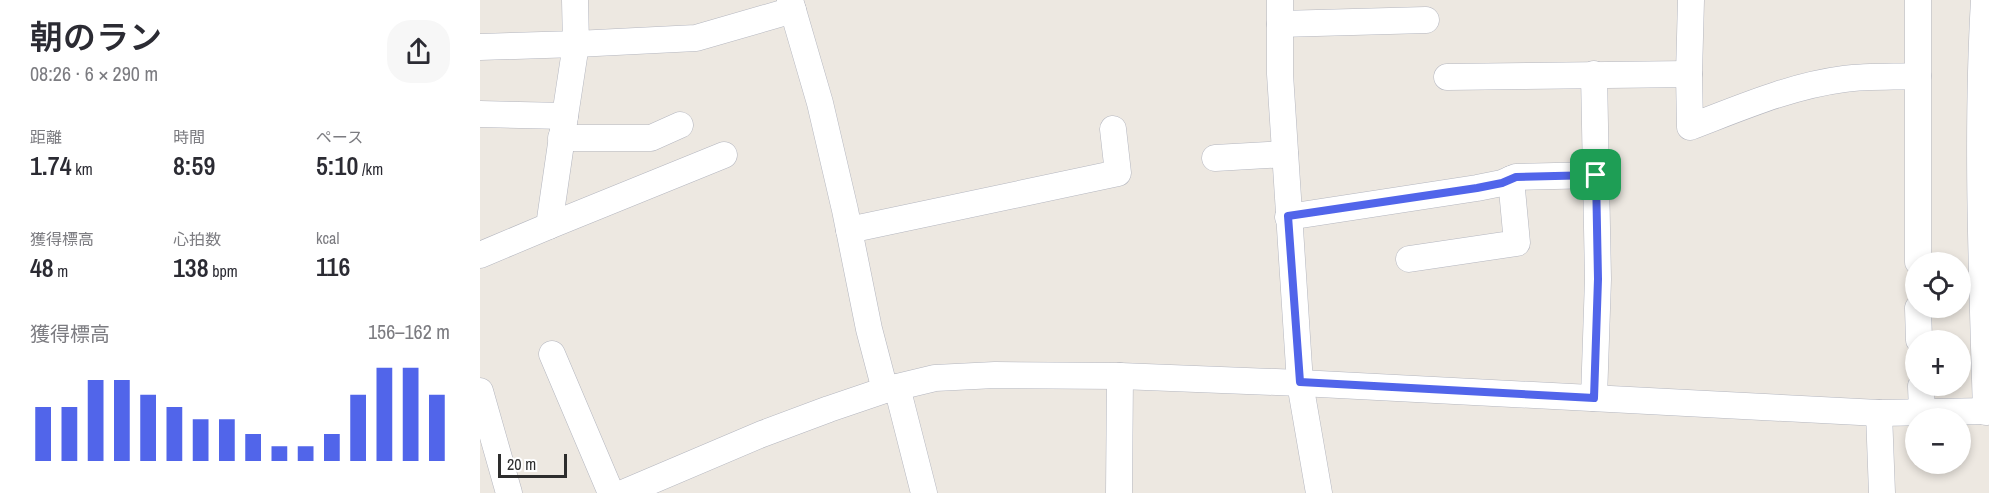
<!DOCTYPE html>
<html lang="ja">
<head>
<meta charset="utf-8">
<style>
	:root { --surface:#fff; --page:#f7f7f7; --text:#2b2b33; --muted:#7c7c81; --accent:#5165ea }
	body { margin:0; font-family:"Archivo Narrow","Noto Sans JP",sans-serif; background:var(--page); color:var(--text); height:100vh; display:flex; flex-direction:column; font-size:22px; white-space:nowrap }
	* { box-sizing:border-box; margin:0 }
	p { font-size:20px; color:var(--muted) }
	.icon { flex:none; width:33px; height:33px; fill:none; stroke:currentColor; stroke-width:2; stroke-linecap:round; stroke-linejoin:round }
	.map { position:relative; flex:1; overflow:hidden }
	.side { display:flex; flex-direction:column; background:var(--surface); width:480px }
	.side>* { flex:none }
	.buttons { position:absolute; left:1425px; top:252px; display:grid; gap:12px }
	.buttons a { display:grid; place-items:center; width:66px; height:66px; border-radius:50%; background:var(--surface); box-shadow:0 3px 9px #0003; font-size:30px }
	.scale { position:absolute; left:18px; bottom:15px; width:69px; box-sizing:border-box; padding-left:6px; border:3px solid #2d2d2d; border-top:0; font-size:16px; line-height:21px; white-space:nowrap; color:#2d2d2d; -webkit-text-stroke:4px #fff; paint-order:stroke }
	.pin { position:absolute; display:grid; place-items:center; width:51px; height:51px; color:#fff; margin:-26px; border-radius:12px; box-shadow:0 3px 9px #0006 }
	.round { display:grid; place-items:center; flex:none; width:63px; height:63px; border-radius:24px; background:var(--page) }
	.summary { display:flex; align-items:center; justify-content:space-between; height:102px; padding:0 30px }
	h1 { font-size:33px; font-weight:600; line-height:45px }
	.figures { display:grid; grid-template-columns:repeat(3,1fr); gap:9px; height:102px; padding:6px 30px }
	.figures div { display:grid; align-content:center }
	.figures b { font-size:26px; font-weight:600 }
	.figures small { font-size:16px; font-weight:400 }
	.figures p { font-size:16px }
	.chart { height:168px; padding:12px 30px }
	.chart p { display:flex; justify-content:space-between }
	.chart svg { width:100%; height:108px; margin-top:6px; stroke:var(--accent); stroke-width:6 }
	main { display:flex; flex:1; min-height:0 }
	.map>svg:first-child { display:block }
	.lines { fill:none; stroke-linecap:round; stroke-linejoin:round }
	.minor-casing { stroke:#b4b6bf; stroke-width:27 }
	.minor { stroke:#fff; stroke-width:26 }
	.route-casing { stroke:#fff; stroke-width:12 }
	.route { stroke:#5165ea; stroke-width:8 }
</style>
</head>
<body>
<main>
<section class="side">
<div class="summary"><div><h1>朝のラン</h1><p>08:26 · 6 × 290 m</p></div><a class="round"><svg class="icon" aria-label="share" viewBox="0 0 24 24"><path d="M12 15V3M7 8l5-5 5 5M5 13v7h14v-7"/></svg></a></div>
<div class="figures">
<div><p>距離</p><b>1.74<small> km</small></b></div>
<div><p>時間</p><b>8:59</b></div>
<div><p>ペース</p><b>5:10<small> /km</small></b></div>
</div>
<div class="figures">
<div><p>獲得標高</p><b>48<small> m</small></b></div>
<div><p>心拍数</p><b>138<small> bpm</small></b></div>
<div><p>kcal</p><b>116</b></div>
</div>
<div class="chart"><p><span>獲得標高</span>156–162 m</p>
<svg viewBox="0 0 160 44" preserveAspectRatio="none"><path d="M5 44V22M15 44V22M25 44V11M35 44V11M45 44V17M55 44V22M65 44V27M75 44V27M85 44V33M95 44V38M105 44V38M115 44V33M125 44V17M135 44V6M145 44V6M155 44V17"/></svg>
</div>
</section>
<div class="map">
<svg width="1509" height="493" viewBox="0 0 1509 493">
	<rect width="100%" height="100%" fill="#ede8e1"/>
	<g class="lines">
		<g class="minor-casing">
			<g id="minor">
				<polyline points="310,0 340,103 365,210 389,329 405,390"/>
				<polyline points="800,0 800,74 820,383 839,493"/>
				<path d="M1504,0C1496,137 1502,274 1506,412"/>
				<polyline points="800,24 946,20"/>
				<polyline points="0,47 96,44 95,0"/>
				<polyline points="1209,74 1211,0"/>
				<path d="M967,77L1209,74L1210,127C1260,108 1310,86 1364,79C1388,76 1414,77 1438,76"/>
				<polyline points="0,114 85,116 96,44 216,38 313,10"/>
				<polyline points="81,138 171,138 200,125"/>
				<polyline points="735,158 805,154"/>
				<polyline points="808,217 997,188 1022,183 1036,177 1116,175"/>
				<polyline points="69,226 244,155"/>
				<polyline points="369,230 638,173 633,129"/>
				<polyline points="0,255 69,226 85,116"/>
				<polyline points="929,259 1037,243 1031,179"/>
				<polyline points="1438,262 1438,0"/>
				<polyline points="1438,308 1439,340"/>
				<polyline points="72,354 131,493"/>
				<polyline points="1441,386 1442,412"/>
				<polyline points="417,387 444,493"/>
				<polyline points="0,391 29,493"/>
				<polyline points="1114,398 1118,279 1114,74"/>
				<polyline points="1399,413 1402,493"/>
				<polyline points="143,493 282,434 349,409 405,390 455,378 515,375 640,376 820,383 1399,413 1509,411"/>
				<polyline points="639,493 640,376"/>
			</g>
		</g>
		<use href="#minor" class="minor"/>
	</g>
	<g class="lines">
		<g class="route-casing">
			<polygon id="route" points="1116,175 1118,279 1114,398 820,382 808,216 997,188 1022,183 1036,177"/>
		</g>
		<use href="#route" class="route"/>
	</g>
</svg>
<div class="buttons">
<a><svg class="icon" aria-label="locate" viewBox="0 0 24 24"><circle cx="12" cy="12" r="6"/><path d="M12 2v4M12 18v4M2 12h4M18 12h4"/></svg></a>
<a>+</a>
<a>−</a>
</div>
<div class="scale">20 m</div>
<div class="pin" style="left:1116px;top:175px;background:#1e9e55"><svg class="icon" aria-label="arrive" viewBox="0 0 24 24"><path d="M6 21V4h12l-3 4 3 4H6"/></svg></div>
</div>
</main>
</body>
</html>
